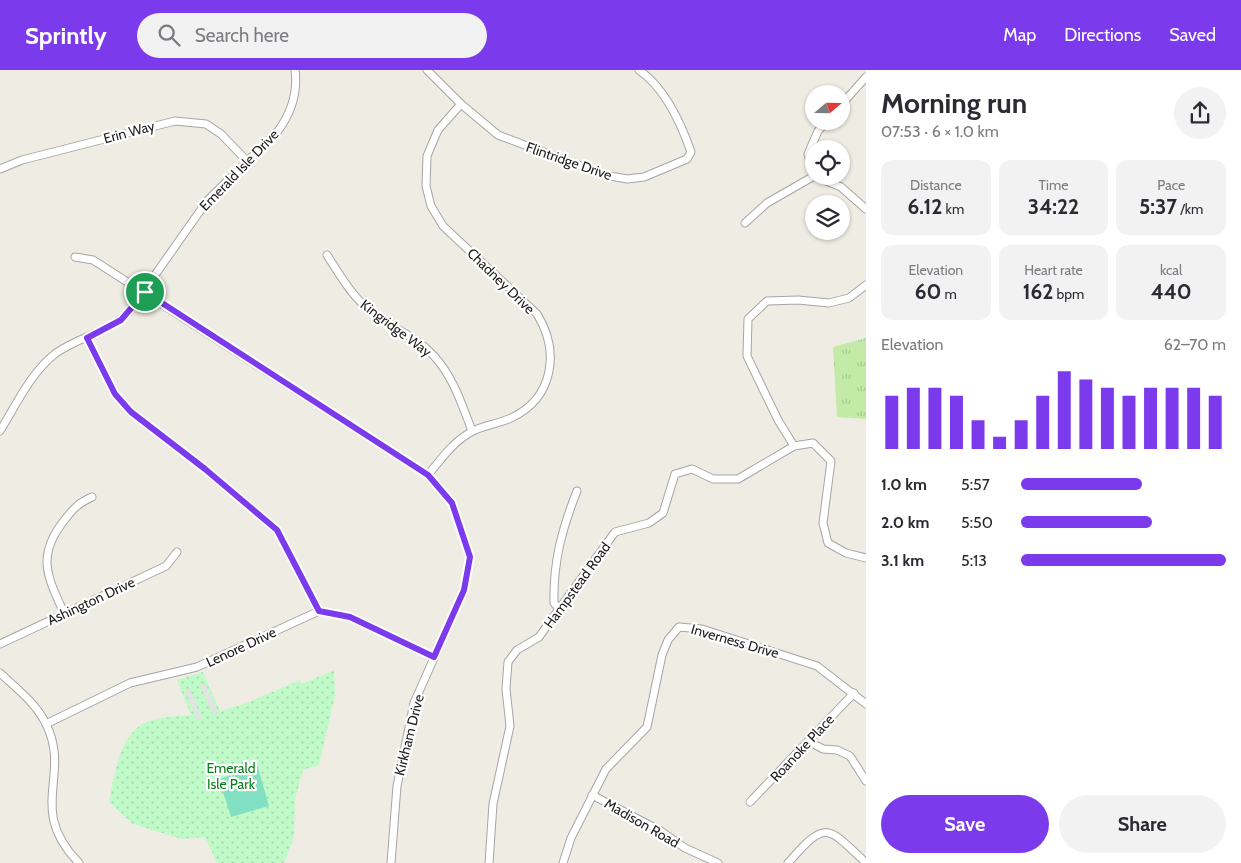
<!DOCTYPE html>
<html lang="en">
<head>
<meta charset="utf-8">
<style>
	:root { --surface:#fff; --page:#f2f2f3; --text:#2b2b33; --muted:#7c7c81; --accent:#7c3aed }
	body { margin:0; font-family:Cabin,sans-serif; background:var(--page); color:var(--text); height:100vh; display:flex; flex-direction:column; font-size:19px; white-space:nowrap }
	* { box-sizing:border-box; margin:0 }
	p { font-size:16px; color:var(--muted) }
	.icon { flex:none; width:28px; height:28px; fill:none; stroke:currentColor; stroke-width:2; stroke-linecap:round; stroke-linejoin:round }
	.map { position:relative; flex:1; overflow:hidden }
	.panel { display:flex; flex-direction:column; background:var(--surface); width:375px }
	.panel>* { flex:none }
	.needle { width:32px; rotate:70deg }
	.controls { position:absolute; left:805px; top:15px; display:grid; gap:10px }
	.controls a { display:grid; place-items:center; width:45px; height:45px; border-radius:50%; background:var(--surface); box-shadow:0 1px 4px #0004; font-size:25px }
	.pin { position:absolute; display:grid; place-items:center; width:42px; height:42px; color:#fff; margin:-21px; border:2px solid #fff; border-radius:50%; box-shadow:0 1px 5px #0007 }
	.round { display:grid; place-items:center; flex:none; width:52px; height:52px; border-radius:26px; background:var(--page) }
	.overview { display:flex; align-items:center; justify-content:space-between; height:85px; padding:0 15px }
	h1 { font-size:28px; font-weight:800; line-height:38px }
	.metrics { display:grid; grid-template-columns:repeat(3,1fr); gap:8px; height:85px; padding:5px 15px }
	.metrics div { display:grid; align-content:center; border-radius:12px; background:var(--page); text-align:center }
	.metrics b { font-size:21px; font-weight:800 }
	.metrics small { font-size:14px; font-weight:400 }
	.metrics p { font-size:14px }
	.chart { height:140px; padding:10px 15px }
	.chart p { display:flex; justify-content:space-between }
	.chart svg { width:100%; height:90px; margin-top:5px; stroke:var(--accent); stroke-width:6 }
	.button { display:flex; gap:10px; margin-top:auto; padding:10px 15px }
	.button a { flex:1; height:58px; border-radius:30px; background:var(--accent); color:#fff; font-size:20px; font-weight:800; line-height:58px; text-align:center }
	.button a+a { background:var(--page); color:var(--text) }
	ul { padding:0 15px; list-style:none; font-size:16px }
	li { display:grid; grid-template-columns:80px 60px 1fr; align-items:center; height:38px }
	li i { height:12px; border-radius:6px; background:var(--accent) }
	header { display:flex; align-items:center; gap:30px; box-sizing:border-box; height:70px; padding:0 25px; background:var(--accent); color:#fff }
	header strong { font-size:24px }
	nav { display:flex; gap:28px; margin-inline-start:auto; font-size:18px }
	.search { width:350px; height:45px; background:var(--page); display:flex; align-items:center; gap:12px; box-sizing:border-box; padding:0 18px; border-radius:28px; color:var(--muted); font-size:19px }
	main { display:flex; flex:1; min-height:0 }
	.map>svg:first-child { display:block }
	.grass { fill:url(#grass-tufts) }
	.park { fill:url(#park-dots) }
	.pitch { fill:#80e0c1 }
	.parking { fill:#e2e2e2 }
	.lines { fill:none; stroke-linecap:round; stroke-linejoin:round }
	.street-casing { stroke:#a5a5a5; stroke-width:9 }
	.street { stroke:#fff; stroke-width:7 }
	.route-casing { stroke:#fff; stroke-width:10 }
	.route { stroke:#7c3aed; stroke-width:6 }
	.labels { text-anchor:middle; stroke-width:4.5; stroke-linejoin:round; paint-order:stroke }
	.street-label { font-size:14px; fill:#1e1e1e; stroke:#fff }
	.park-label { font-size:14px; fill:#0a7e1b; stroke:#fff }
</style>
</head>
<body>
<header>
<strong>Sprintly</strong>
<div class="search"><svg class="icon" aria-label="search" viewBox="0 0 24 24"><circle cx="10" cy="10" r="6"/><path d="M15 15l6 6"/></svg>Search here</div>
<nav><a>Map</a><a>Directions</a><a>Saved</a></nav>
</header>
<main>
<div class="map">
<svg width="866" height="793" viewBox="0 0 866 793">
	<defs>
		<pattern id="grass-tufts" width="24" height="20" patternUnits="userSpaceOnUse" patternTransform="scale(1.25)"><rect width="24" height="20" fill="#c4eaa8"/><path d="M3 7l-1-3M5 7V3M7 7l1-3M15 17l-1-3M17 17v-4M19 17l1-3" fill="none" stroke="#a8c890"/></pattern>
		<pattern id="park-dots" width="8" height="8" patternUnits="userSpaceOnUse" patternTransform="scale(1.25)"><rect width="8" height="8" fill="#bffac8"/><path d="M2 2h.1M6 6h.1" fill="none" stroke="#a4d6ab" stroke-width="1.8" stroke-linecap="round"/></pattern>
	</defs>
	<rect width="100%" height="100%" fill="#efece4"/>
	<polygon class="grass" points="866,268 866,349 837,347 833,277"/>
	<path class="park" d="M334,600L335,625L319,695L303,700L295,729L294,767L284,793H217L205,767L182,769L133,754L109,732C114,708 118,673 138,657C152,646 175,647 191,645L177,610L203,602L220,641L247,633L300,610L302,614Z"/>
	<polygon class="pitch" points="258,698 269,736 231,747 219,709"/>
	<g class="parking">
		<polygon points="205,613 218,643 213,645 200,615"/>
		<polygon points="190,619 202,649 198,651 185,621"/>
	</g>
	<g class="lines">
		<g class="street-casing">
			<g id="street">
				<path d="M427,0L461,34L498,65L605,105L627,109L644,107L687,89L691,82C681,53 665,18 639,0"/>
				<polyline points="841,35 866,7"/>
				<polyline points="0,99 22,90 175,51 206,54 221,64 247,91"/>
				<polyline points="814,105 808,84 818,61 827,51"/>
				<polyline points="814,106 841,117 866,139"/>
				<polyline points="745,153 767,133 814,106"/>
				<path d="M327,185C340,205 352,227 372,242C392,258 417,267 434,286C454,308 462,335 472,361"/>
				<polyline points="75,187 93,190 428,405 452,433 470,487 464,520 414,633 397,716 391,793"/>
				<polyline points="87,268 115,324 131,342 205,399 277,460 319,541"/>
				<path d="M0,361C16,335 31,302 56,283C79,267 108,262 129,242L207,131L278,61C291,43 298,22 295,0"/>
				<polyline points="794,376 778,350 747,286 748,249 767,231 798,230 829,233 849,228 866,215"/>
				<path d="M428,405C441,389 453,372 471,362C483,355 498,354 511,348C554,328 560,281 537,244L443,156L431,136L426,116L427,86L438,60L461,34"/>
				<path d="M560,540L554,533C553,492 562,459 577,421"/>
				<path d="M64,543C48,508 36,487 63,452C72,440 78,433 92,427"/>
				<polyline points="0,574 166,496 177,482"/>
				<path d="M0,603C16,618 36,633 46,654C72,706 26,739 79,793"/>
				<polyline points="46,654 130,613 197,597 319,541 350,547 434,587"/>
				<polyline points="808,671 823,679 837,680 850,686 866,711"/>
				<polyline points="592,725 659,760 685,778 718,793"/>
				<polyline points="750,732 854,623"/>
				<polyline points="489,793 493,734 510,656 506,619 508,592 517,580 539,567 615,462 649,453 663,443 675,404 692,399 713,409 738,409 794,376 813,373 831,391 823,453 828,473 846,483 866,488"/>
				<polyline points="563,793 571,768 606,699 647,657 662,585 668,570 679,557 702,559 817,596 866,634"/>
				<path d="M788,793C826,750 826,755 866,793"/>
			</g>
		</g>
		<use href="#street" class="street"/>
	</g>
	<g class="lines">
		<g class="route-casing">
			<polygon id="route" points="145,222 428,405 452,433 470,487 464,520 434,587 350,547 319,541 277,460 205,399 131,342 115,324 87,268 121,250"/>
		</g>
		<use href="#route" class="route"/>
	</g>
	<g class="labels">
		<g class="street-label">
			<text transform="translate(129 62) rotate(-15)" y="5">Erin Way</text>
			<text transform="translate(569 91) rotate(19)" y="5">Flintridge Drive</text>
			<text transform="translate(239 100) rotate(-46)" y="5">Emerald Isle Drive</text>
			<text transform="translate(501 211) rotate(44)" y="5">Chadney Drive</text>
			<text transform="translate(396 258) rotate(37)" y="5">Kingridge Way</text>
			<text transform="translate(577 515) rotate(-54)" y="5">Hampstead Road</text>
			<text transform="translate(91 531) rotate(-25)" y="5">Ashington Drive</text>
			<text transform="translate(735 571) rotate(16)" y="5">Inverness Drive</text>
			<text transform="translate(241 577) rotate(-25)" y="5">Lenore Drive</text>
			<text transform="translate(409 665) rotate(-76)" y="5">Kirkham Drive</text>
			<text transform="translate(802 678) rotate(-47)" y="5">Roanoke Place</text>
			<text transform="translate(642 753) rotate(30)" y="5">Madison Road</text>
		</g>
		<g class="park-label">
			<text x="231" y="703">Emerald<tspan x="231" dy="16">Isle Park</tspan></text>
		</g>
	</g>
</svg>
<div class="controls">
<a><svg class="needle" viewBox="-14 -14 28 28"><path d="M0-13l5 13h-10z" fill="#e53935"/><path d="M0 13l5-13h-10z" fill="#7c7c81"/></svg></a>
<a><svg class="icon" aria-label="locate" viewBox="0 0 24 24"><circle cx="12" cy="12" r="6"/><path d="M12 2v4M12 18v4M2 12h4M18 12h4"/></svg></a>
<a><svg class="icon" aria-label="layers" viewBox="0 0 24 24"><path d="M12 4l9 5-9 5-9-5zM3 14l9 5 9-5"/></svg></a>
</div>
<div class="pin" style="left:145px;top:222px;background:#1e9e55"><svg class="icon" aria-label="arrive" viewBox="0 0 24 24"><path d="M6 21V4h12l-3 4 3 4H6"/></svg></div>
</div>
<section class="panel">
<div class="overview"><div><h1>Morning run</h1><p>07:53 · 6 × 1.0 km</p></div><a class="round"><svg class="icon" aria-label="share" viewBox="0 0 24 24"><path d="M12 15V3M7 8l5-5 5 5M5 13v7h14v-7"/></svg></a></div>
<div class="metrics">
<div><p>Distance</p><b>6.12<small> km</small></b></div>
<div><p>Time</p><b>34:22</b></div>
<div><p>Pace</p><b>5:37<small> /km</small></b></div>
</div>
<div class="metrics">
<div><p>Elevation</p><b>60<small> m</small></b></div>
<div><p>Heart rate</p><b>162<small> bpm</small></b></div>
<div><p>kcal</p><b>440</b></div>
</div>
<div class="chart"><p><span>Elevation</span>62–70 m</p>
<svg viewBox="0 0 160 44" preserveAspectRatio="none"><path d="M5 44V18M15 44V14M25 44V14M35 44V18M45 44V30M55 44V38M65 44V30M75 44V18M85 44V6M95 44V10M105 44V14M115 44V18M125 44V14M135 44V14M145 44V14M155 44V18"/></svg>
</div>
<ul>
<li><b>1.0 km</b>5:57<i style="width:59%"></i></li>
<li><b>2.0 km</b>5:50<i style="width:64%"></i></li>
<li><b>3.1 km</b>5:13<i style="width:100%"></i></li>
</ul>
<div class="button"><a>Save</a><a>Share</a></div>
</section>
</main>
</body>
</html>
